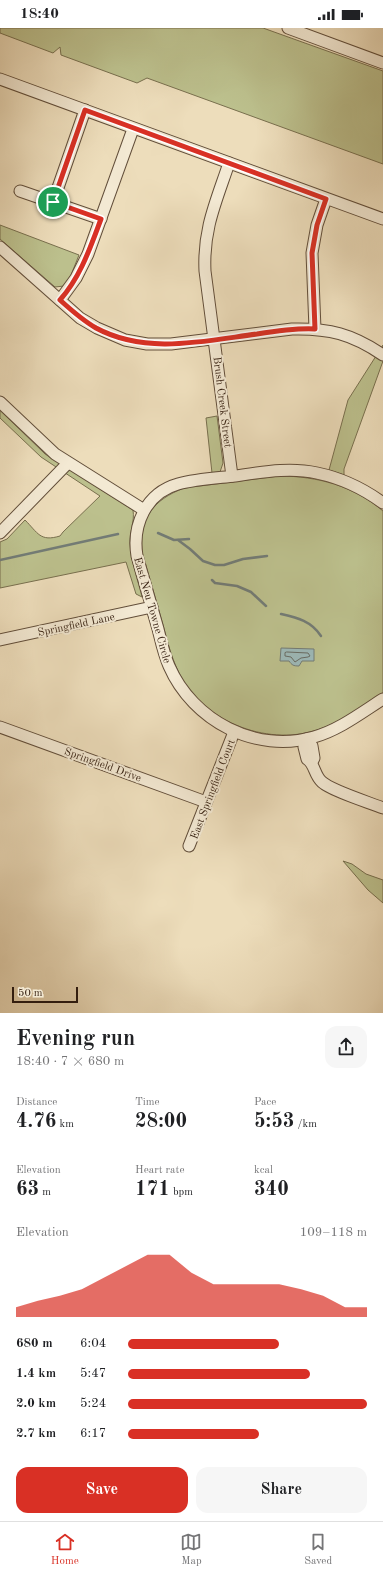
<!DOCTYPE html>
<html lang="en">
<head>
<meta charset="utf-8">
<style>
	:root { --surface:#fff; --page:#f6f6f6; --text:#202124; --muted:#757577; --line:#e0e0e0; --accent:#d93025 }
	body { margin:0; font-family:"Old Standard TT",serif; background:var(--page); color:var(--text); height:100vh; display:flex; flex-direction:column; font-size:15px; white-space:nowrap }
	* { box-sizing:border-box; margin:0 }
	p { font-size:13px; color:var(--muted) }
	.icon { flex:none; width:22px; height:22px; fill:none; stroke:currentColor; stroke-width:2; stroke-linecap:round; stroke-linejoin:round }
	.map { position:relative; height:985px; overflow:hidden }
	.sheet { display:flex; flex-direction:column; background:var(--surface); flex:1 }
	.sheet>* { flex:none }
	.scale { position:absolute; left:12px; bottom:10px; width:66px; box-sizing:border-box; padding-left:4px; border:2px solid #341e0f; border-top:0; font-size:11px; line-height:14px; white-space:nowrap; color:#341e0f; -webkit-text-stroke:3px #f3e9d3; paint-order:stroke }
	.pin { position:absolute; display:grid; place-items:center; width:34px; height:34px; color:#fff; margin:-17px; border:2px solid #fff; border-radius:50%; box-shadow:0 1px 4px #0007 }
	.round { display:grid; place-items:center; flex:none; width:42px; height:42px; border-radius:12px; background:var(--page) }
	.headline { display:flex; align-items:center; justify-content:space-between; height:68px; padding:0 16px }
	h1 { font-size:22px; font-weight:700; line-height:30px }
	.figures { display:grid; grid-template-columns:repeat(3,1fr); gap:6px; height:68px; padding:4px 16px }
	.figures div { display:grid; align-content:center }
	.figures b { font-size:20px; font-weight:700 }
	.figures small { font-size:11px; font-weight:400 }
	.figures p { font-size:11px }
	.chart { height:112px; padding:8px 16px }
	.chart p { display:flex; justify-content:space-between }
	.chart svg { width:100%; height:72px; margin-top:4px; fill:var(--accent); opacity:.7 }
	.cta { display:flex; gap:8px; margin-top:auto; padding:8px 16px }
	.cta a { flex:1; height:46px; border-radius:12px; background:var(--accent); color:#fff; font-size:16px; font-weight:700; line-height:46px; text-align:center }
	.cta a+a { background:var(--page); color:var(--text) }
	ul { padding:0 16px; list-style:none; font-size:13px }
	li { display:grid; grid-template-columns:64px 48px 1fr; align-items:center; height:30px }
	li i { height:10px; border-radius:5px; background:var(--accent) }
	.status { display:flex; justify-content:space-between; align-items:center; height:28px; padding:0 20px; background:var(--surface); direction:ltr }
	.status svg { height:11px; fill:currentColor }
	.menu { display:flex; justify-content:space-around; align-items:center; height:56px; border-top:1px solid var(--line); background:var(--surface); font-size:11px; color:var(--muted) }
	.menu a { display:grid; justify-items:center; gap:2px }
	.menu .current { color:var(--accent) }
	.map>svg:first-child { display:block }
	.green { fill:#bcc08d; stroke:#786f4e }
	.water { fill:#9dbaba; stroke:#737c76 }
	.lines { fill:none; stroke-linecap:round; stroke-linejoin:round }
	.shore { stroke:#686c64; stroke-width:1 }
	.stream { stroke:#737c76; stroke-width:2.5 }
	.minor-casing { stroke:#624e3a; stroke-width:13 }
	.minor { stroke:#f3e9d3; stroke-width:11 }
	.route-casing { stroke:#fff; stroke-width:8 }
	.route { stroke:#d93025; stroke-width:5 }
	.labels { text-anchor:middle; stroke-width:4; stroke-linejoin:round; paint-order:stroke }
	.street-label { font-size:11px; fill:#341e0f; stroke:#f3e9d3 }
</style>
</head>
<body>
<div class="status"><b>18:40</b><svg viewBox="0 0 49 12"><path d="M0 12V9h3v3zM5 12V6h3v6zM10 12V3h3v9zM15 12V0h3v12zM26 1h20v11H26zM47 4h2v5h-2z"/></svg></div>
<div class="map">
<svg width="383" height="985" viewBox="0 0 383 985">
	<rect width="100%" height="100%" fill="#edddbb"/>
	<filter id="stains"><feTurbulence type="fractalNoise" baseFrequency=".005" numOctaves="4"/><feColorMatrix values="0 0 0 0 .2 0 0 0 0 .09 0 0 0 0 .02 0 0 0 .5 -.17"/></filter>
	<radialGradient id="worn" r=".72"><stop offset=".6" stop-color="#630" stop-opacity="0"/><stop offset="1" stop-color="#630" stop-opacity=".3"/></radialGradient>
	<g class="green">
		<polygon points="0,0 263,0 383,43 383,136 147,50 137,55 61,27 60,19 53,25 0,5"/>
		<polygon points="0,197 79,227 71,247 64,258 55,259 0,211"/>
		<polygon points="383,317 383,333 344,441 344,447 329,442 348,372"/>
		<path d="M0,382L45,426L133,482C135,494 129,505 130,516C131,534 138,552 142,569L136,566L126,534L0,560V514L7,511L25,492C38,505 40,514 60,508L63,504L100,468L41,429L0,390Z"/>
		<polygon points="217,388 223,435 220,444 212,445 206,390"/>
		<path d="M279,448C317,448 354,458 383,483V665C362,678 340,695 317,702C265,719 201,692 178,643C171,628 167,612 163,597C156,572 149,548 142,524C139,490 153,472 184,460Z"/>
		<polygon points="343,833 352,836 366,846 383,852 383,875 368,862"/>
	</g>
	<path class="water" d="M281,620L314,621V633H302L299,638C293,638 292,637 289,633H280Z"/>
	<g class="lines">
		<polygon class="shore" points="287,624 308,625 310,628 308,629 301,630 295,634 291,629 285,628 285,625"/>
		<g class="stream">
			<polyline points="158,505 174,512 189,511"/>
			<polyline points="178,512 190,521 203,533 215,537 224,537 243,531 267,528"/>
			<polyline points="0,532 118,506"/>
			<polyline points="212,552 215,555 237,558 251,564 266,578"/>
			<path d="M281,586C298,590 311,593 321,608"/>
		</g>
		<g class="minor-casing">
			<g id="minor">
				<polyline points="288,0 383,35"/>
				<polyline points="0,51 383,191"/>
				<path d="M229,135C216,174 203,201 205,243L232,448"/>
				<polyline points="20,163 101,191"/>
				<polyline points="53,174 85,82"/>
				<path d="M0,219L80,290L97,300L125,312L147,316H171L292,301C329,300 352,306 383,327"/>
				<polyline points="60,272 76,250 88,226 133,101"/>
				<polyline points="315,301 312,225 317,197 326,171"/>
				<polyline points="0,374 55,426 144,482"/>
				<path d="M383,475C364,461 341,450 317,445C290,439 263,444 235,448C217,450 196,451 178,456C146,465 132,497 137,528C144,552 151,576 158,601C161,613 164,627 169,638C193,693 256,726 314,709C339,702 361,685 383,671"/>
				<polyline points="0,505 68,435"/>
				<polyline points="0,612 152,579"/>
				<polyline points="0,699 206,774"/>
				<path d="M307,711L304,719L307,731C315,736 314,747 322,754C332,763 368,774 383,780"/>
				<polyline points="307,711 312,718 314,730 312,734"/>
				<polyline points="189,818 234,704"/>
			</g>
		</g>
		<use href="#minor" class="minor"/>
	</g>
	<g class="lines">
		<g class="route-casing">
			<path id="route" d="M85,82L326,171L317,197L312,225L315,301C296,300 276,303 257,306C204,313 146,327 96,300C82,292 71,282 60,272C81,248 90,220 101,191L53,174Z"/>
		</g>
		<use href="#route" class="route"/>
	</g>
	<g class="labels">
		<g class="street-label">
			<text transform="translate(223 374) rotate(83)" y="4">Brush Creek Street</text>
			<text transform="translate(153 582) rotate(74)" y="4">East Neu Towne Circle</text>
			<text transform="translate(76 596) rotate(-12)" y="4">Springfield Lane</text>
			<text transform="translate(103 736) rotate(20)" y="4">Springfield Drive</text>
			<text transform="translate(212 761) rotate(-69)" y="4">East Springfield Court</text>
		</g>
	</g>
	<rect width="100%" height="100%" filter="url(#stains)"/>
	<rect width="100%" height="100%" fill="url(#worn)"/>
</svg>
<div class="scale">50 m</div>
<div class="pin" style="left:53px;top:174px;background:#1e9e55"><svg class="icon" aria-label="arrive" viewBox="0 0 24 24"><path d="M6 21V4h12l-3 4 3 4H6"/></svg></div>
</div>
<section class="sheet">
<div class="headline"><div><h1>Evening run</h1><p>18:40 · 7 × 680 m</p></div><a class="round"><svg class="icon" aria-label="share" viewBox="0 0 24 24"><path d="M12 15V3M7 8l5-5 5 5M5 13v7h14v-7"/></svg></a></div>
<div class="figures">
<div><p>Distance</p><b>4.76<small> km</small></b></div>
<div><p>Time</p><b>28:00</b></div>
<div><p>Pace</p><b>5:53<small> /km</small></b></div>
</div>
<div class="figures">
<div><p>Elevation</p><b>63<small> m</small></b></div>
<div><p>Heart rate</p><b>171<small> bpm</small></b></div>
<div><p>kcal</p><b>340</b></div>
</div>
<div class="chart"><p><span>Elevation</span>109–118 m</p>
<svg viewBox="0 0 160 44" preserveAspectRatio="none"><path d="M0 44V38L10 34L20 31L30 27L40 20L50 13L60 6L70 6L80 17L90 24L100 24L110 24L120 24L130 27L140 31L150 38L160 38V44z"/></svg>
</div>
<ul>
<li><b>680 m</b>6:04<i style="width:63%"></i></li>
<li><b>1.4 km</b>5:47<i style="width:76%"></i></li>
<li><b>2.0 km</b>5:24<i style="width:100%"></i></li>
<li><b>2.7 km</b>6:17<i style="width:55%"></i></li>
</ul>
<div class="cta"><a>Save</a><a>Share</a></div>
</section>
<nav class="menu">
<a class="current"><svg class="icon" aria-label="home" viewBox="0 0 24 24"><path d="M3 11l9-7 9 7M6 9v11h12V9"/></svg>Home</a>
<a><svg class="icon" aria-label="map" viewBox="0 0 24 24"><path d="M3 6l6-2 6 2 6-2v14l-6 2-6-2-6 2zM9 4v14M15 6v14"/></svg>Map</a>
<a><svg class="icon" aria-label="saved" viewBox="0 0 24 24"><path d="M7 4h10v16l-5-4-5 4z"/></svg>Saved</a>
</nav>
</body>
</html>
